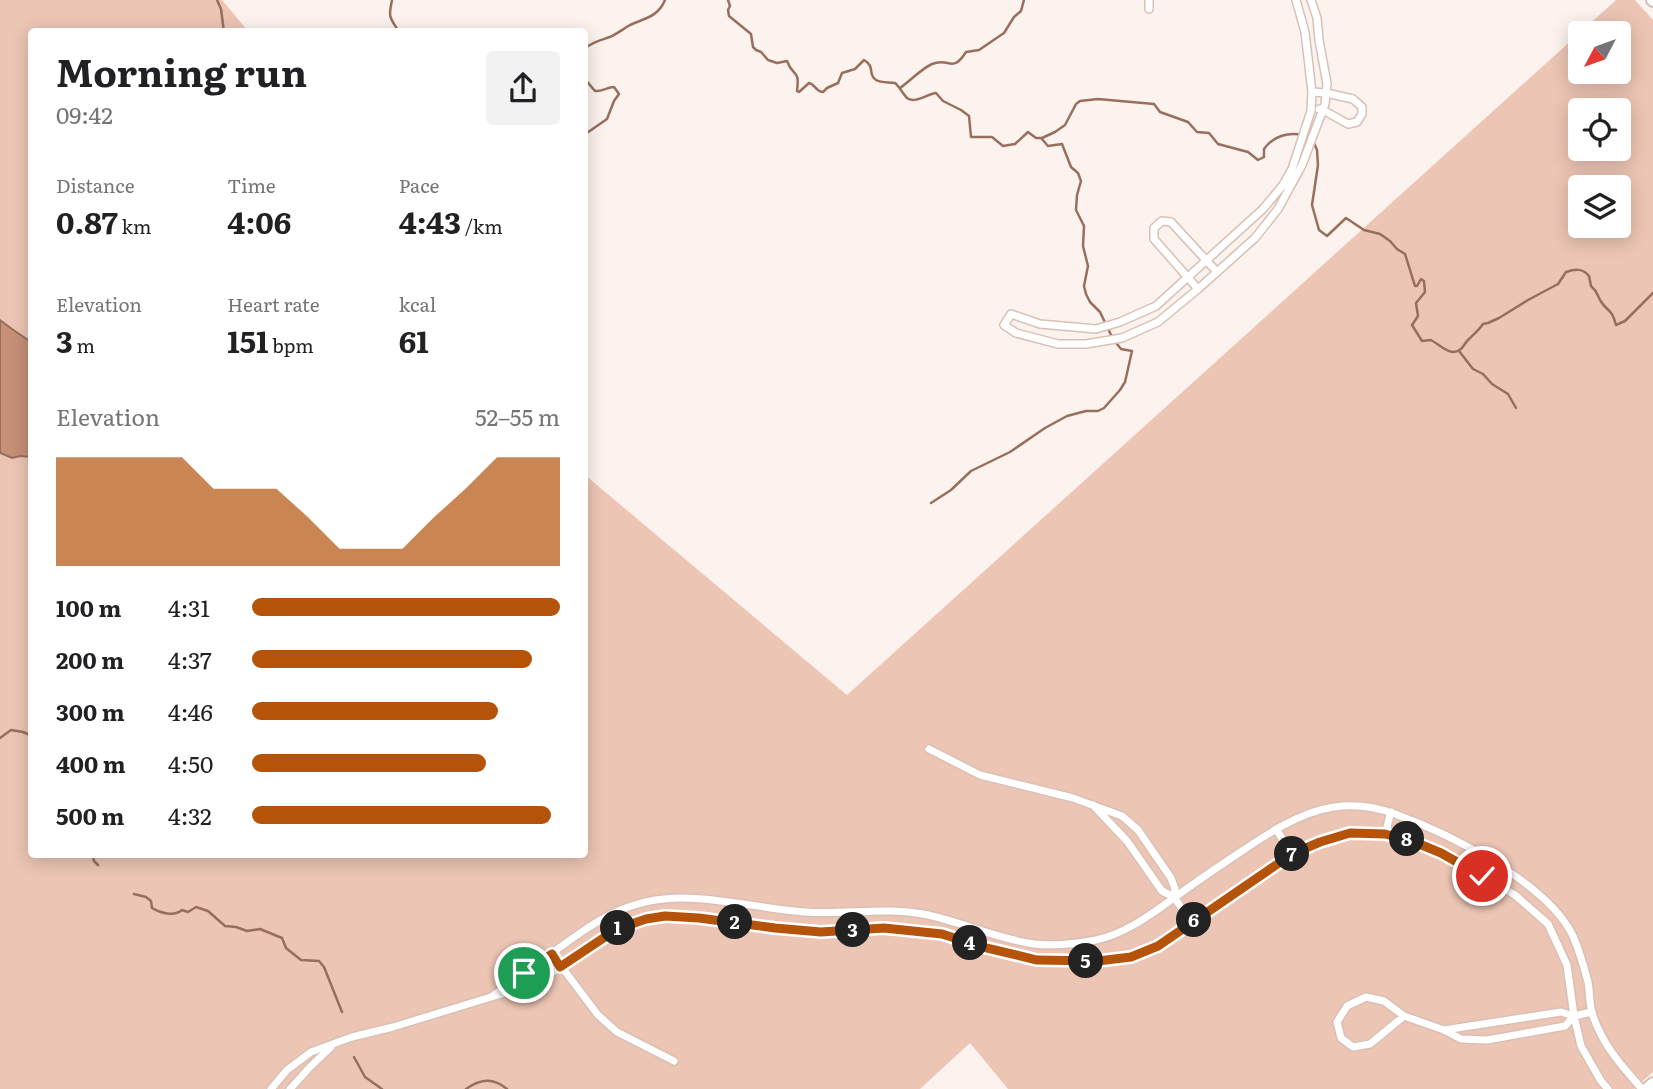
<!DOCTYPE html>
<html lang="en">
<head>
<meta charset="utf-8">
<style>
	:root { --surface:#fff; --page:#f2f2f2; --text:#202124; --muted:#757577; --accent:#b45309 }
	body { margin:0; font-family:Literata,serif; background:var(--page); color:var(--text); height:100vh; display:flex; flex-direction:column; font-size:26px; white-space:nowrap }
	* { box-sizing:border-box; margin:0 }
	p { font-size:23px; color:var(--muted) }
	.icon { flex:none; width:38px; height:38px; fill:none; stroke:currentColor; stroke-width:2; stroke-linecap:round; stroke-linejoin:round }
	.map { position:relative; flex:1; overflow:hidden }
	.drawer { position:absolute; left:28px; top:28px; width:560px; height:830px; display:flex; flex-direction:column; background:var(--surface); border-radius:7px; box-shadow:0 4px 18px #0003 }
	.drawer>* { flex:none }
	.needle { width:46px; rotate:229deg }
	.controls { position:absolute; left:1568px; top:21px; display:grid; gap:14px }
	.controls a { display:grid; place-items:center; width:63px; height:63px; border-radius:7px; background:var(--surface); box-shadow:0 4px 18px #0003; font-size:35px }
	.pin { position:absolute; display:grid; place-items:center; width:60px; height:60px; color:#fff; margin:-30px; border:4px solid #fff; border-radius:50%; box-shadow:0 2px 7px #0007 }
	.km { position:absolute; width:35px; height:35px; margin:-18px; border-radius:50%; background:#222; color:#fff; font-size:19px; line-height:35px; text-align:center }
	.round { display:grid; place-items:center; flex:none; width:74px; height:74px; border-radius:7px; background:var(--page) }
	.overview { display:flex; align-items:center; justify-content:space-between; height:119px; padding:0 28px }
	h1 { font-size:38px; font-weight:700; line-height:52px }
	.figures { display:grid; grid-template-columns:repeat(3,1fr); gap:10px; height:119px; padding:7px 28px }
	.figures div { display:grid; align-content:center }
	.figures b { font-size:30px; font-weight:700 }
	.figures small { font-size:19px; font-weight:400 }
	.figures p { font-size:19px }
	.chart { height:196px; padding:14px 28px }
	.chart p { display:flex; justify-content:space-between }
	.chart svg { width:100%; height:126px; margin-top:7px; fill:var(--accent); opacity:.7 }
	ul { padding:0 28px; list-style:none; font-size:23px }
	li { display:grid; grid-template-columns:112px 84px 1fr; align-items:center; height:52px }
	li i { height:18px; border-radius:9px; background:var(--accent) }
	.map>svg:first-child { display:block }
	.green { fill:#ecc5b4; fill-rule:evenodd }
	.water { fill:#c68f77; stroke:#986f5d; stroke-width:2 }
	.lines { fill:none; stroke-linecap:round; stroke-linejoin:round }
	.stream { stroke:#986f5d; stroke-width:2.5 }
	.street-casing { stroke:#d9c0b6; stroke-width:10 }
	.secondary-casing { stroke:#d9c0b6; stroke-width:14 }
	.street { stroke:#fff; stroke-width:7 }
	.secondary { stroke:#fff; stroke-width:10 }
	.route-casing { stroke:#fff; stroke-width:14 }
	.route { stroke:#b45309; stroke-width:9 }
</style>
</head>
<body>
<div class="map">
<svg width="1653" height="1089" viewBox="0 0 1653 1089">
	<rect width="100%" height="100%" fill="#fdf3ee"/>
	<path class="green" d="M0,0H222L248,31L32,32V854H584L585,475L847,695L1616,0H1635L1653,20V1072L1634,1089H1008L970,1043L920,1089H0ZM1580,33H1619V72H1580ZM1580,110H1619V149H1580ZM1580,187H1619V226H1580Z"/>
	<polygon class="water" points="0,320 12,329 31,342 31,457 20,456 12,458 0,453"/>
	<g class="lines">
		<g class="stream">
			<polyline points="217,0 221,9 224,32"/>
			<path d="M392,0C388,19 390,17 399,32"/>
			<path d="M728,0L730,6L728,10L729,16L751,34L753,47L756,50L761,52L768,60L777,63L787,61C793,78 800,68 797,91L799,92L809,83C815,84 816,92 823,92L827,88L838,83L842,73L855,69L864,60C876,67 867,74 876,80C881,83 889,82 895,83C900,87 902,93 907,98C915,104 927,94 936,93L943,101L961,110L969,116L971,137H992L1003,146L1015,144L1028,132L1036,138H1041L1048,146L1062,144L1071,167L1078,173L1081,181L1077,195L1076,210L1084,226L1083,246L1088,266L1084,286L1086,294L1090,302L1100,312L1113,339L1121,349L1132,351L1125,382L1120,390L1104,408L1098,411H1086L1067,416L1045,428L1010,452L971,471L951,490L931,503"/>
			<path d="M584,49C592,42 601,40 610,37C617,34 623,29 630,25C645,18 658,17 665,0"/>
			<path d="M584,78L595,91C602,92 607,87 614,87L619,94L614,101L607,119L584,135"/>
			<path d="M900,88C910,81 921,69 932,64C950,57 952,74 966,52L979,50L1004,33L1014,17L1021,11L1024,0"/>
			<path d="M1042,138L1055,132L1065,125L1076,104L1080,101L1098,99L1154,104L1160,112L1188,122L1197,132L1209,133L1218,144L1248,152L1258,160L1264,157V149C1273,136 1288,132 1303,135"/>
			<path d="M1314,143L1317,150L1318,165L1312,205L1319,230L1327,236L1346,218L1364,230L1380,234L1390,241L1397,249L1405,254L1415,286H1417L1421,279L1424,281L1425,292L1416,303L1418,316L1412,325L1422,341L1431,340C1439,344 1451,358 1461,349C1464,346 1465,343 1468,340C1474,334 1479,330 1483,324L1488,323L1499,318L1528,300L1558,284L1566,272C1575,269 1583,268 1589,276L1591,286C1597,291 1597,294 1600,300C1607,312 1612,308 1616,325L1625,321L1653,293"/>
			<polyline points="1459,351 1473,369 1483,374 1492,384 1508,394 1516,408"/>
			<polyline points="0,738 11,730 23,732 32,736"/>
			<polyline points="92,854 94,861 98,865"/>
			<path d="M134,894L146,897L151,901L152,908C160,913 174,917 182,910L188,912L196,907L208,911L225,926L236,927L247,931L260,929L282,938L286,948L301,960L319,961L324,967L342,1012"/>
			<polyline points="354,1057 365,1077 382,1089"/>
			<path d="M466,1089C480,1079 493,1077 507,1089"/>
		</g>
		<g class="street-casing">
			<g id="street">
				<polyline points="1149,0 1149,9"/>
				<polyline points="1296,0 1305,32 1312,92 1311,111 1292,169 1283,185 1263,209 1156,306 1120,322 1096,329 1040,324 1011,314 1004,325 1016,333 1058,344 1086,344 1122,338 1158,322 1198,289 1255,238 1278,209 1302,165 1325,104 1327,84 1319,40 1317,18 1311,0"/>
				<polyline points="1312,92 1326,93 1353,99 1362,107 1362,114 1357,122 1348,124 1323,110 1319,109"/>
				<polyline points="1198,289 1154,239 1154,228 1162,221 1171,222 1217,272"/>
				<polyline points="929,749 980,775 1073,798 1122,816 1138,830 1171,878 1175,889 1174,897 1162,891 1127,841 1093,805"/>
				<polyline points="1276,829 1292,854"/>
				<polyline points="1385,834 1391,812"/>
				<polyline points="1174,897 1191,922"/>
				<polyline points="552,954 598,1015 617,1032 674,1061"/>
				<polyline points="1404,1016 1370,1044 1353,1047 1341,1038 1337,1022 1347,1006 1366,997 1384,1001 1404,1016 1444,1030"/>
				<polyline points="1574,1016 1565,1026 1487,1040 1461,1039 1444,1030 1561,1012 1574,1016 1592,1012"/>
				<polyline points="271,1089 287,1070 311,1052 352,1037 393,1027 491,997"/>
				<polyline points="290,1089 310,1067 331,1047"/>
				<path d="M1608,1089L1601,1081L1581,1046L1574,1016L1567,965L1548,924L1515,895L1441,853L1412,840L1385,834L1350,833L1320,842L1292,854L1158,946L1131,957L1098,961L1037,960L983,947L942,934L884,928L821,932L699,918L665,916L646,919L617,929L533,985L491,997C511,983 532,968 552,953C595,922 626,898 682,898C721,898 765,909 805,912C846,915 888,906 928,915C964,923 998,939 1034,944C1054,946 1076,944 1096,940C1125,934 1150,915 1174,898C1194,883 1215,869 1236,855C1264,836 1299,812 1334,807C1354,804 1376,807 1395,814C1448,833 1548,883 1573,936C1579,950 1584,967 1588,982C1590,993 1589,1005 1593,1016C1604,1047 1621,1065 1642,1089"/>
			</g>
		</g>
		<g class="secondary-casing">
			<g id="secondary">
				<polyline points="1652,0 1653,1"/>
				<polyline points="1646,1089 1653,1083"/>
			</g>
		</g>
		<use href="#street" class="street"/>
		<use href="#secondary" class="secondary"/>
	</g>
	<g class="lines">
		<g class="route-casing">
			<polyline id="route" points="524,973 552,954 560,967 617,929 646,919 665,916 699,918 775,928 821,932 884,928 942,934 983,947 1037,960 1098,961 1131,957 1158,946 1292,854 1320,842 1350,833 1385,834 1412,841 1441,853 1482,876"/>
		</g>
		<use href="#route" class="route"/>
	</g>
</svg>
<div class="controls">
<a><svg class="needle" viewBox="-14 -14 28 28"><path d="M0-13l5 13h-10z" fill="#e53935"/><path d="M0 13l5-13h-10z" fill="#757577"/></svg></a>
<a><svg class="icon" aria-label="locate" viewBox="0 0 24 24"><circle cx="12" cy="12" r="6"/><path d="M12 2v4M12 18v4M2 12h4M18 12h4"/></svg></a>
<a><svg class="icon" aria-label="layers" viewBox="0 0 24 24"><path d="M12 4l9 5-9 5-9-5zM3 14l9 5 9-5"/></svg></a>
</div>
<div class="pin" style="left:524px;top:973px;background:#1e9e55"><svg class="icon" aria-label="arrive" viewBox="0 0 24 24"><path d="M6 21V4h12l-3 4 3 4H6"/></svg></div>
<div class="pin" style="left:1482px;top:876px;background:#d93025"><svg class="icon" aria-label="check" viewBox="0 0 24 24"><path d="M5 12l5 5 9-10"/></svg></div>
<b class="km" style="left:618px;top:928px">1</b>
<b class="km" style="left:735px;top:922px">2</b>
<b class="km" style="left:853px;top:930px">3</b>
<b class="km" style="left:970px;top:943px">4</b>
<b class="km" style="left:1086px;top:961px">5</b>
<b class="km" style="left:1194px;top:920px">6</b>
<b class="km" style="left:1292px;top:854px">7</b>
<b class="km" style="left:1407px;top:839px">8</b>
<section class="drawer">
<div class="overview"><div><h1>Morning run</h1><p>09:42</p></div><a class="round"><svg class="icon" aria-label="share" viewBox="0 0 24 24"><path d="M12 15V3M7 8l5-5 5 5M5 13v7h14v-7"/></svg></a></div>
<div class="figures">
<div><p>Distance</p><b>0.87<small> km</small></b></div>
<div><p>Time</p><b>4:06</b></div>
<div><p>Pace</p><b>4:43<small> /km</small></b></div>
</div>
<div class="figures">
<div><p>Elevation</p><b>3<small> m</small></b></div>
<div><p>Heart rate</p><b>151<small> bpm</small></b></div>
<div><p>kcal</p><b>61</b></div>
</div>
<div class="chart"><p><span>Elevation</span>52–55 m</p>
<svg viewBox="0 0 160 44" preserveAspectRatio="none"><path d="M0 44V6L10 6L20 6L30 6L40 6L50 17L60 17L70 17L80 27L90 38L100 38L110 38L120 27L130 17L140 6L150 6L160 6V44z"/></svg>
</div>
<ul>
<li><b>100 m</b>4:31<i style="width:100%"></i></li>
<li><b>200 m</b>4:37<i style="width:91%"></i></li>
<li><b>300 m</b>4:46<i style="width:80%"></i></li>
<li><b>400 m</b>4:50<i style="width:76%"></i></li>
<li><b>500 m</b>4:32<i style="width:97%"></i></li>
</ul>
</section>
</div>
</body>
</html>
